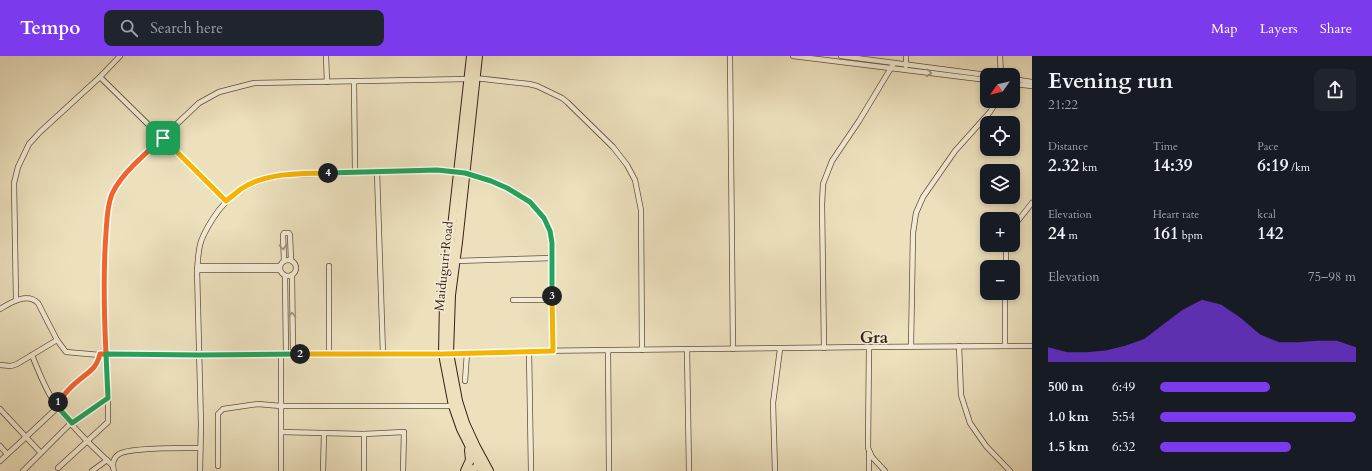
<!DOCTYPE html>
<html lang="en">
<head>
<meta charset="utf-8">
<style>
	:root { --surface:#171b24; --page:#20242c; --text:#f1f3f6; --muted:#9ea1a6; --accent:#7c3aed }
	body { margin:0; font-family:Cardo,serif; background:var(--page); color:var(--text); height:100vh; display:flex; flex-direction:column; font-size:15px; white-space:nowrap }
	* { box-sizing:border-box; margin:0 }
	p { font-size:13px; color:var(--muted) }
	.icon { flex:none; width:22px; height:22px; fill:none; stroke:currentColor; stroke-width:2; stroke-linecap:round; stroke-linejoin:round }
	.map { position:relative; flex:1; overflow:hidden }
	.panel { display:flex; flex-direction:column; background:var(--surface); width:340px }
	.panel>* { flex:none }
	.needle { width:26px; rotate:236deg }
	.buttons { position:absolute; left:980px; top:12px; display:grid; gap:8px }
	.buttons a { display:grid; place-items:center; width:40px; height:40px; border-radius:8px; background:var(--surface); box-shadow:0 2px 6px #0003; font-size:20px }
	.pin { position:absolute; display:grid; place-items:center; width:34px; height:34px; color:#fff; margin:-17px; border-radius:8px; box-shadow:0 2px 6px #0006 }
	.km { position:absolute; width:20px; height:20px; margin:-10px; border-radius:50%; background:#222; color:#fff; font-size:11px; line-height:20px; text-align:center }
	.round { display:grid; place-items:center; flex:none; width:42px; height:42px; border-radius:8px; background:var(--page) }
	.headline { display:flex; align-items:center; justify-content:space-between; height:68px; padding:0 16px }
	h1 { font-size:22px; font-weight:700; line-height:30px }
	.stats { display:grid; grid-template-columns:repeat(3,1fr); gap:6px; height:68px; padding:4px 16px }
	.stats div { display:grid; align-content:center }
	.stats b { font-size:17px; font-weight:700 }
	.stats small { font-size:11px; font-weight:400 }
	.stats p { font-size:11px }
	.chart { height:112px; padding:8px 16px }
	.chart p { display:flex; justify-content:space-between }
	.chart svg { width:100%; height:72px; margin-top:4px; fill:var(--accent); opacity:.7 }
	ul { padding:0 16px; list-style:none; font-size:13px }
	li { display:grid; grid-template-columns:64px 48px 1fr; align-items:center; height:30px }
	li i { height:10px; border-radius:5px; background:var(--accent) }
	header { display:flex; align-items:center; gap:24px; box-sizing:border-box; height:56px; padding:0 20px; background:var(--accent); color:#fff }
	header strong { font-size:19px }
	nav { display:flex; gap:22px; margin-inline-start:auto; font-size:14px }
	.search { width:280px; height:36px; background:var(--page); display:flex; align-items:center; gap:10px; box-sizing:border-box; padding:0 14px; border-radius:8px; color:var(--muted); font-size:15px }
	main { display:flex; flex:1; min-height:0 }
	.map>svg:first-child { display:block }
	.lines { fill:none; stroke-linecap:round; stroke-linejoin:round }
	.street-casing { stroke:#644f3e; stroke-width:6 }
	.primary-casing { stroke:#371f14; stroke-width:9 }
	.highway-casing { stroke:#371f14; stroke-width:10 }
	.street { stroke:#f3ebd4; stroke-width:4.5 }
	.primary { stroke:#ece0bd; stroke-width:7 }
	.highway { stroke:#ece0bd; stroke-width:8 }
	.oneway { stroke:#9e8f7e }
	.split-1-casing { stroke:#fff; stroke-width:8 }
	.split-2-casing { stroke:#fff; stroke-width:8 }
	.split-3-casing { stroke:#fff; stroke-width:8 }
	.split-4-casing { stroke:#fff; stroke-width:8 }
	.split-5-casing { stroke:#fff; stroke-width:8 }
	.split-1 { stroke:#f0652b; stroke-width:5 }
	.split-2 { stroke:#22a559; stroke-width:5 }
	.split-3 { stroke:#f5b400; stroke-width:5 }
	.split-4 { stroke:#22a559; stroke-width:5 }
	.split-5 { stroke:#f5b400; stroke-width:5 }
	.labels { text-anchor:middle; stroke-width:3; stroke-linejoin:round; paint-order:stroke }
	.street-label { font-size:13px; fill:#371f14; stroke:#f3ebd4 }
	.district-label { font-size:17px; font-weight:bold; fill:#371f14; stroke:#f3ebd4 }
</style>
</head>
<body>
<header>
<strong>Tempo</strong>
<div class="search"><svg class="icon" aria-label="search" viewBox="0 0 24 24"><circle cx="10" cy="10" r="6"/><path d="M15 15l6 6"/></svg>Search here</div>
<nav><a>Map</a><a>Layers</a><a>Share</a></nav>
</header>
<main>
<div class="map">
<svg width="1032" height="415" viewBox="0 0 1032 415">
	<rect width="100%" height="100%" fill="#ece0bd"/>
	<filter id="stains"><feTurbulence type="fractalNoise" baseFrequency=".005" numOctaves="4"/><feColorMatrix values="0 0 0 0 .2 0 0 0 0 .09 0 0 0 0 .02 0 0 0 .5 -.17"/></filter>
	<radialGradient id="worn" r=".72"><stop offset=".6" stop-color="#630" stop-opacity="0"/><stop offset="1" stop-color="#630" stop-opacity=".3"/></radialGradient>
	<g class="lines">
		<g class="street-casing">
			<g id="street">
				<polyline points="120,0 100,21 226,145"/>
				<polyline points="326,0 327,26"/>
				<polyline points="730,0 733,293"/>
				<polyline points="793,0 987,24"/>
				<polyline points="841,0 987,19"/>
				<polyline points="1000,0 1001,19"/>
				<polyline points="906,10 906,0"/>
				<polyline points="475,22 529,28 537,30 562,42 567,46 613,91 627,109 635,124 641,154 642,294"/>
				<polyline points="1013,23 1032,26"/>
				<polyline points="354,25 355,117"/>
				<polyline points="1013,28 1032,30"/>
				<polyline points="377,116 383,298"/>
				<polyline points="1013,171 1032,147"/>
				<circle cx="288" cy="212" r="8"/>
				<polyline points="284,205 283,179 284,177 289,177 290,179 291,204"/>
				<polyline points="456,205 552,202"/>
				<polyline points="198,210 280,210"/>
				<polyline points="1006,211 1006,189"/>
				<polyline points="197,214 280,214"/>
				<polyline points="285,220 286,298"/>
				<polyline points="292,220 293,298"/>
				<polyline points="16,244 14,127 18,111 29,88 40,76 100,21"/>
				<polyline points="513,244 552,244"/>
				<path d="M0,253C10,247 27,236 38,247L57,284L66,296L100,299L443,298L529,295L869,291L1032,290"/>
				<polyline points="911,290 913,177 916,157 923,141 955,95 990,56 997,45"/>
				<polyline points="959,290 961,339 970,367 986,390 1010,415"/>
				<polyline points="1005,290 1005,237"/>
				<polyline points="869,291 868,392 872,401 885,415"/>
				<polyline points="824,292 822,148 823,128 832,105 859,65 894,7"/>
				<polyline points="687,293 689,415"/>
				<polyline points="608,294 609,415"/>
				<polyline points="529,295 531,415"/>
				<polyline points="281,298 281,415"/>
				<polyline points="329,298 329,210"/>
				<path d="M32,299C38,314 44,330 53,344C67,367 93,391 113,410"/>
				<polyline points="0,309 11,310 17,308 57,284"/>
				<polyline points="465,325 467,297"/>
				<path d="M56,349C62,341 68,333 75,327C87,316 96,316 100,299"/>
				<polyline points="0,353 26,381 58,351"/>
				<polyline points="281,376 364,378 364,415"/>
				<polyline points="364,378 404,376 403,415"/>
				<polyline points="0,390 7,398"/>
				<polyline points="0,405 26,381 40,396"/>
				<polyline points="218,410 218,358 223,353 258,348 281,350 453,350"/>
				<polyline points="58,412 108,366 108,342 104,241 105,187 108,152 112,137 120,125 141,102 199,47 219,36 254,27 469,23"/>
				<polyline points="23,415 71,367 108,342"/>
				<polyline points="92,415 107,404"/>
				<path d="M114,415C112,409 112,403 119,398C130,391 184,392 200,392"/>
				<path d="M200,415L201,368L197,214C198,206 198,197 200,189C202,180 207,172 212,164C229,136 256,121 288,119C318,118 347,117 377,116C397,116 418,113 438,114C474,116 522,131 543,161C549,169 550,178 552,187L553,295"/>
				<polyline points="323,415 324,377"/>
				<polyline points="775,415 773,347 780,293"/>
				<polyline points="869,415 869,397"/>
			</g>
		</g>
		<g class="primary-casing">
			<polyline id="primary" points="470,415 484,406"/>
		</g>
		<g class="highway-casing">
			<g id="highway">
				<polyline points="471,0 444,243 443,298 453,350 461,373 482,415"/>
				<polyline points="478,0 458,186 451,239 449,297 458,345 465,367 476,391 489,415"/>
				<polyline points="465,415 470,404 469,394"/>
			</g>
		</g>
		<use href="#street" class="street"/>
		<use href="#primary" class="primary"/>
		<use href="#highway" class="highway"/>
	</g>
	<defs><path id="oneway-chevron" d="M-2-3.5L2.5 0L-2 3.5" fill="none" stroke-width="1.6" stroke-linecap="round" stroke-linejoin="round"/></defs>
	<g class="oneway">
		<use href="#oneway-chevron" transform="translate(929 17) rotate(7)"/>
		<use href="#oneway-chevron" transform="translate(283 191) rotate(87)"/>
		<use href="#oneway-chevron" transform="translate(292 259) rotate(-91)"/>
	</g>
	<g class="lines">
		<g class="split-1-casing">
			<path id="split-1" d="M58,346C64,339 70,331 78,325C89,315 96,314 100,298H106C104,257 103,217 106,177C107,163 107,150 112,138C121,118 147,96 163,82"/>
		</g>
		<g class="split-2-casing">
			<polyline id="split-2" points="58,346 56,349 72,367 108,342 106,298 199,299 300,298"/>
		</g>
		<g class="split-3-casing">
			<polyline id="split-3" points="300,298 443,298 553,295 552,240"/>
		</g>
		<g class="split-4-casing">
			<polyline id="split-4" points="328,117 437,114 465,117 491,125 507,132 530,146 544,162 550,175 552,187 552,240"/>
		</g>
		<g class="split-5-casing">
			<path id="split-5" d="M163,82L226,145C231,141 236,137 241,133C266,116 299,118 328,117"/>
		</g>
		<use href="#split-1" class="split-1"/>
		<use href="#split-2" class="split-2"/>
		<use href="#split-3" class="split-3"/>
		<use href="#split-4" class="split-4"/>
		<use href="#split-5" class="split-5"/>
	</g>
	<g class="labels">
		<g class="street-label">
			<text transform="translate(443 210) rotate(-84)" y="5">Maiduguri Road</text>
		</g>
		<g class="district-label">
			<text x="874" y="287">Gra</text>
		</g>
	</g>
	<rect width="100%" height="100%" filter="url(#stains)"/>
	<rect width="100%" height="100%" fill="url(#worn)"/>
</svg>
<div class="buttons">
<a><svg class="needle" viewBox="-14 -14 28 28"><path d="M0-13l5 13h-10z" fill="#e53935"/><path d="M0 13l5-13h-10z" fill="#9ea1a6"/></svg></a>
<a><svg class="icon" aria-label="locate" viewBox="0 0 24 24"><circle cx="12" cy="12" r="6"/><path d="M12 2v4M12 18v4M2 12h4M18 12h4"/></svg></a>
<a><svg class="icon" aria-label="layers" viewBox="0 0 24 24"><path d="M12 4l9 5-9 5-9-5zM3 14l9 5 9-5"/></svg></a>
<a>+</a>
<a>−</a>
</div>
<div class="pin" style="left:163px;top:82px;background:#1e9e55"><svg class="icon" aria-label="arrive" viewBox="0 0 24 24"><path d="M6 21V4h12l-3 4 3 4H6"/></svg></div>
<b class="km" style="left:58px;top:346px">1</b>
<b class="km" style="left:300px;top:298px">2</b>
<b class="km" style="left:552px;top:240px">3</b>
<b class="km" style="left:328px;top:117px">4</b>
</div>
<section class="panel">
<div class="headline"><div><h1>Evening run</h1><p>21:22</p></div><a class="round"><svg class="icon" aria-label="share" viewBox="0 0 24 24"><path d="M12 15V3M7 8l5-5 5 5M5 13v7h14v-7"/></svg></a></div>
<div class="stats">
<div><p>Distance</p><b>2.32<small> km</small></b></div>
<div><p>Time</p><b>14:39</b></div>
<div><p>Pace</p><b>6:19<small> /km</small></b></div>
</div>
<div class="stats">
<div><p>Elevation</p><b>24<small> m</small></b></div>
<div><p>Heart rate</p><b>161<small> bpm</small></b></div>
<div><p>kcal</p><b>142</b></div>
</div>
<div class="chart"><p><span>Elevation</span>75–98 m</p>
<svg viewBox="0 0 160 44" preserveAspectRatio="none"><path d="M0 44V35L10 38L20 38L30 37L40 34L50 30L60 21L70 12L80 6L90 9L100 17L110 27L120 32L130 32L140 31L150 31L160 35V44z"/></svg>
</div>
<ul>
<li><b>500 m</b>6:49<i style="width:56%"></i></li>
<li><b>1.0 km</b>5:54<i style="width:100%"></i></li>
<li><b>1.5 km</b>6:32<i style="width:67%"></i></li>
</ul>
</section>
</main>
</body>
</html>
